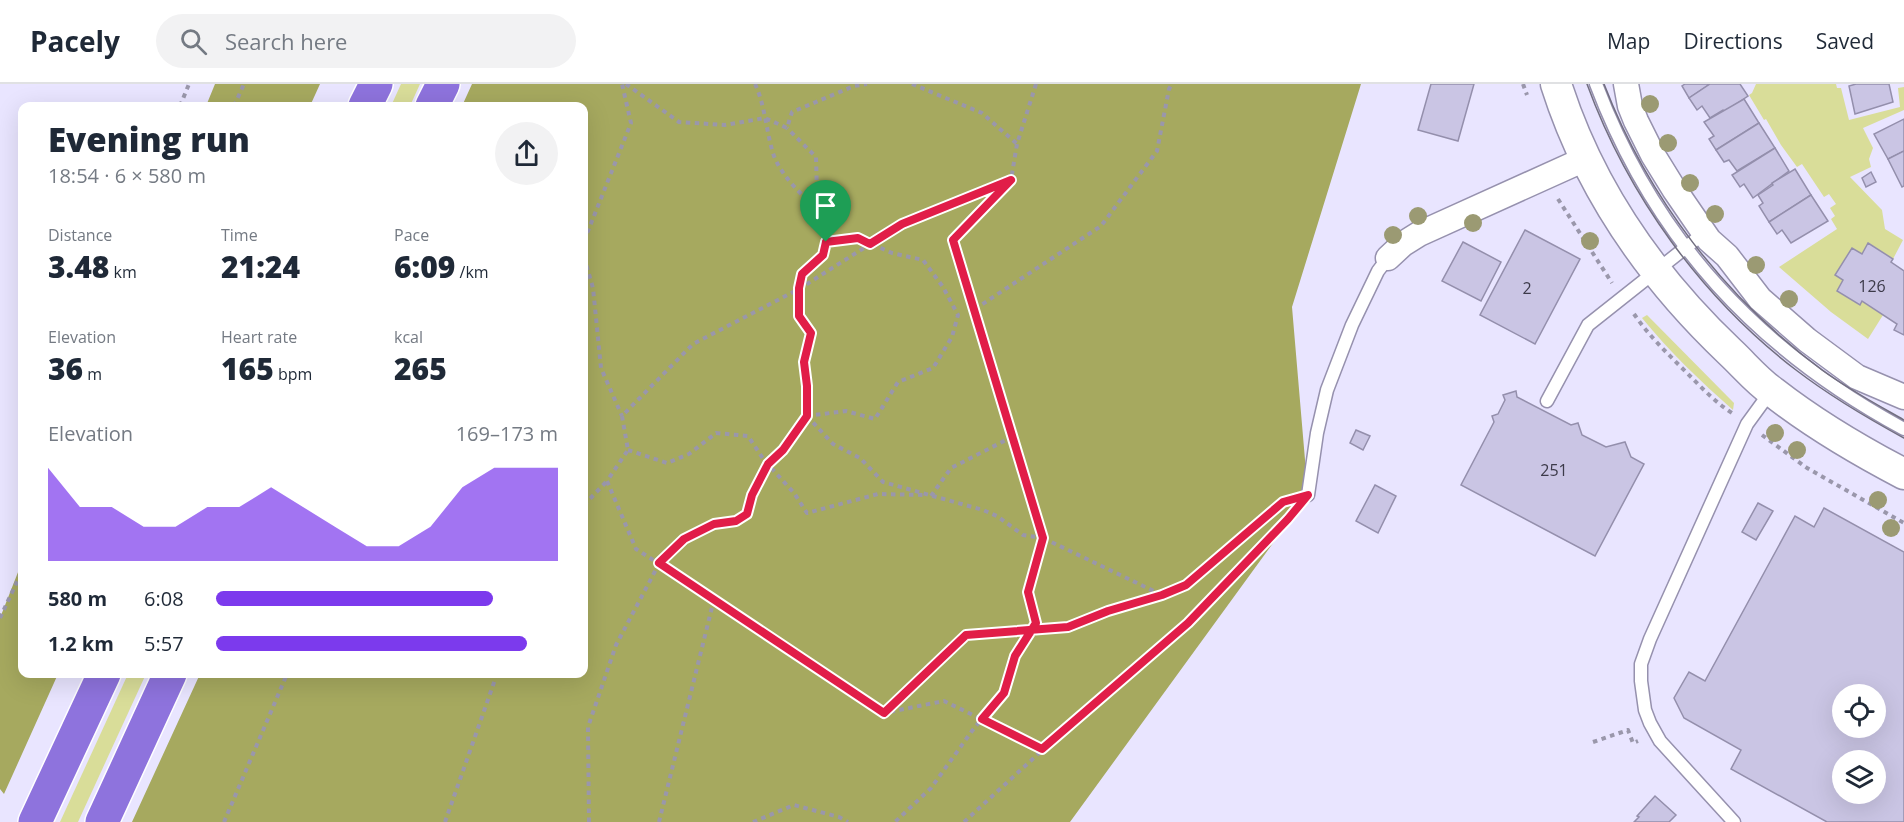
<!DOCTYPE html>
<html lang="en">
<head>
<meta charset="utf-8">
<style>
	:root { --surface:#fff; --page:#f2f2f3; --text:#1f2937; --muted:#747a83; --line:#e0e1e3; --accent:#7c3aed }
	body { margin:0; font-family:"Open Sans",sans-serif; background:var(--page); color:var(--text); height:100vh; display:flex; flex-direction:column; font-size:22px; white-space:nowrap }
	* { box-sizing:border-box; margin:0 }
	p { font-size:20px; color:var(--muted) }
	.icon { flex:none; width:33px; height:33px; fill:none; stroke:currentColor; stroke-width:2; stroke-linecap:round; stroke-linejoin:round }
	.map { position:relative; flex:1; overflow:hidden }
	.drawer { position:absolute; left:18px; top:18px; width:570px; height:576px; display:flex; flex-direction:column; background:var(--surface); border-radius:12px; box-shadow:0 6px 24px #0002 }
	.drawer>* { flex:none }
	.buttons { position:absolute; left:1832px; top:600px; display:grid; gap:12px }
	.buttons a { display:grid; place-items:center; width:54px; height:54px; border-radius:50%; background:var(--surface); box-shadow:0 6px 24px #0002; font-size:30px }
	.pin { position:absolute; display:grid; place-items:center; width:51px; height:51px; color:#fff; margin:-62px -26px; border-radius:50% 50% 50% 0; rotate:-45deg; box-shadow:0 0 6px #0007 }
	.pin .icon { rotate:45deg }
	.round { display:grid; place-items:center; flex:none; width:63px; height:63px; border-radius:32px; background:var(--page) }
	.headline { display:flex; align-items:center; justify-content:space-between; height:102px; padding:0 30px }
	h1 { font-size:33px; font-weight:800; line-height:45px }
	.metrics { display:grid; grid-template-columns:repeat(3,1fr); gap:9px; height:102px; padding:6px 30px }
	.metrics div { display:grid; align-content:center }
	.metrics b { font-size:30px; font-weight:800 }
	.metrics small { font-size:16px; font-weight:400 }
	.metrics p { font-size:16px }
	.chart { height:168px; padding:12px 30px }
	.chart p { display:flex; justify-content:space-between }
	.chart svg { width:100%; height:108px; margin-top:6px; fill:var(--accent); opacity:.7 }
	ul { padding:0 30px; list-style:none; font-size:20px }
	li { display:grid; grid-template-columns:96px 72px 1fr; align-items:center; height:45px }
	li i { height:15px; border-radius:8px; background:var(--accent) }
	header { display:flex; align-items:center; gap:36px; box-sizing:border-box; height:84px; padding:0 30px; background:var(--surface); border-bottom:2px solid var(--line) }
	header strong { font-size:28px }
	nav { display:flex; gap:33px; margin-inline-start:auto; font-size:21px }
	.search { width:420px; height:54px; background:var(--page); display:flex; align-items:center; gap:15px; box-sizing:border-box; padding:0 21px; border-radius:33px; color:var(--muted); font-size:22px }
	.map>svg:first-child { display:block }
	.green { fill:#d9dd99 }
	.forest { fill:#a6a95f }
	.building { fill:#cac5e4; stroke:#948fac; stroke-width:1.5; fill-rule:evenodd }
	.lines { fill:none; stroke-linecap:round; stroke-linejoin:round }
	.service-casing { stroke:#9691ae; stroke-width:15 }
	.minor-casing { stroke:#9691ae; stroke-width:27 }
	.tertiary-casing { stroke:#9691ae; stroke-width:33 }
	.motorway-casing { stroke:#fff; stroke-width:36 }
	.path { stroke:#9a97ab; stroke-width:4; stroke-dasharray:4.5 4.5; stroke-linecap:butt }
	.service { stroke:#fff; stroke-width:12 }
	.minor { stroke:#fff; stroke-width:24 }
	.tertiary { stroke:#fff; stroke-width:30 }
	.motorway { stroke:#8e73dd; stroke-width:33 }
	.tram { stroke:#726f80; stroke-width:1.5 }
	.tree { fill:#9b9a73 }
	.route-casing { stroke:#fff; stroke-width:12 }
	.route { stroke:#e11d48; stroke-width:8 }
	.labels { text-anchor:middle; stroke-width:4.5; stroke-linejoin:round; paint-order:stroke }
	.number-label { font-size:16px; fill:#3c3a49 }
</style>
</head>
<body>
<header>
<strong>Pacely</strong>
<div class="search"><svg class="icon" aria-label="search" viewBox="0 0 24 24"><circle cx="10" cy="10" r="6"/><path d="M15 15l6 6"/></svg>Search here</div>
<nav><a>Map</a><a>Directions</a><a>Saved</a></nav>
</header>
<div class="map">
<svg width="1904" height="738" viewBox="0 0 1904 738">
	<rect width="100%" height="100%" fill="#e9e5ff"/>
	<g class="green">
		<polygon points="401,0 420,0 410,22 391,22"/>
		<polygon points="1756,0 1836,0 1837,4 1841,4 1849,36 1900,23 1898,4 1904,3 1904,26 1863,44 1873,64 1869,75 1871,83 1850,93 1882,126 1885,145 1903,156 1893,175 1869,159 1862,170 1852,164 1835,191 1843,196 1837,207 1860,221 1862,217 1883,231 1868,255 1831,228 1779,183 1837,145 1831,135 1835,132 1830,124 1836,120 1829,110 1824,113 1802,80 1797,83 1781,61 1766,35 1764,36 1749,11 1752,9"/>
		<path d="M1647,231L1734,319L1733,326C1700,297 1670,268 1642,234Z"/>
		<polygon points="128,590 146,590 78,738 60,738"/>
	</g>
	<g class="forest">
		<polygon points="215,0 320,0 310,22 206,22"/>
		<polygon points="472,0 1361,0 1292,223 1308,411 1070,738 132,738 200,590 584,590 584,22 462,22"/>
		<polygon points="22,478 22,590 58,590 4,710 0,705 0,534"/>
	</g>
	<g class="building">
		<polygon points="1431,0 1474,0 1458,57 1418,46"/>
		<polygon points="1685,0 1710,0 1689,14 1682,2"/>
		<polygon points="1710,0 1740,0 1748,12 1724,28 1723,26 1710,34 1702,22 1697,26 1689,14"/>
		<polygon points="1856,0 1889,0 1893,18 1855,30 1849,2"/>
		<polygon points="1744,15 1759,39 1716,66 1709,55 1714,52 1704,38"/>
		<polygon points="1904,35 1904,67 1888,75 1874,50"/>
		<polygon points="1759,39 1775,64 1737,87 1729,76 1724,78 1716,66"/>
		<polygon points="1775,64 1789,87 1753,114 1744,100 1740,103 1732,91"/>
		<polygon points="1904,67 1904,102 1902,103 1888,75"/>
		<polygon points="1795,85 1811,111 1769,138 1759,122 1763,119 1758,111 1773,101 1772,99"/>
		<polygon points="1871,88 1876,98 1866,103 1862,94"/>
		<polygon points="1811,111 1828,137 1791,159 1782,146 1777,150 1769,138"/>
		<polygon points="1525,146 1580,175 1535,260 1480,231"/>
		<polygon points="1463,158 1501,178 1481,217 1442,197"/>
		<polygon points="1868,159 1893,175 1891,178 1904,187 1904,251 1894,246 1897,240 1862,217 1860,221 1837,207 1843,196 1835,191 1852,164 1862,170"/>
		<polygon points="1516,307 1517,313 1571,341 1578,339 1582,351 1606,363 1625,358 1631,373 1644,380 1595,472 1461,401 1494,338 1492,332 1498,330 1505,316 1503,311"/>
		<polygon points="1356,346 1370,352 1363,366 1350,359"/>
		<polygon points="1375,401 1396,412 1378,449 1356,437"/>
		<polygon points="1758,419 1773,427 1756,456 1742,448"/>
		<path d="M1824,424L1904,468V738H1827L1731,685L1741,666L1684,634L1674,614L1689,588L1705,597L1795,432L1814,443ZM1842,610H1875V644H1842ZM1842,676H1875V710H1842Z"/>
		<polygon points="1655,712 1676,731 1669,738 1634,738 1639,733 1637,732"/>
	</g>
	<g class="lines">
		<g class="service-casing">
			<g id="service">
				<path d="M1596,0C1655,156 1758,266 1904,345"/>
				<polyline points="1547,317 1588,241 1704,149"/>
				<polyline points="1308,411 1317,349 1327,306 1352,241 1378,187 1388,174"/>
				<polyline points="1734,738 1660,657 1650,639 1645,626 1641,597 1641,580 1650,555 1747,340 1771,307"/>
			</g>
		</g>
		<g class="minor-casing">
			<g id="minor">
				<polyline points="1626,0 1630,22 1636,37 1653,71 1674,105 1709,156 1727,172 1760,215 1807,256 1857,293 1904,313"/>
				<polyline points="1388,174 1403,160 1419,150 1585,75"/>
			</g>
		</g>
		<g class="tertiary-casing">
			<path id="tertiary" d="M1556,0C1589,104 1651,193 1730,268C1744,281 1757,297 1773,308C1814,340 1858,366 1904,390"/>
		</g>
		<g class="motorway-casing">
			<g id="motorway">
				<polyline points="365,22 376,0"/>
				<polyline points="432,22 443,0"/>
				<polyline points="35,738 104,590"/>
				<polyline points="102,738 170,590"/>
			</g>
		</g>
		<g class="path">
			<polyline points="626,0 679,38 725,41 765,34 787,44 792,28 854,2 867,0"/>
			<path d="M755,0C765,21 766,46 773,69C780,92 806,115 823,131"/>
			<polyline points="912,0 982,29 1017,60"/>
			<polyline points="1036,0 1017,60 1011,96 953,156 1043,454 1162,511"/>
			<polyline points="1523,0 1527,11"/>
			<polyline points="180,22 189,0"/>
			<polyline points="234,22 244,0"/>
			<polyline points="1558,115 1612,199"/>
			<polyline points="584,157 631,39 622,0"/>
			<polyline points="584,173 593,204 601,284 622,332"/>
			<polyline points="975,225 1101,142 1157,67 1169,5 1172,0"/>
			<path d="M1634,230C1649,252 1668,270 1687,289C1701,303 1715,318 1732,329"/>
			<polyline points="807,332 833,360 860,374 883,398 983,426 997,432 1023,451 1043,454 1028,508 1036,539 1015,572 1003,609 972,647 931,704 895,738"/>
			<polyline points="807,332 846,327 875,335 898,298 933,284 952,253 958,231 943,203 923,176 892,169 858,154 826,158"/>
			<polyline points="1762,351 1807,384 1904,439"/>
			<polyline points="628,366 667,379 689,370 716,349 748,352 764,376 794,409 807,429 878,410 924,411"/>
			<polyline points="931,412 951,384 1014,352"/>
			<polyline points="584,421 607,397"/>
			<polyline points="714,515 636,465 607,397 628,366 622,332 693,260 799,205 902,140 1011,96"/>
			<polyline points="0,534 22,487"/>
			<polyline points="884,629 966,551 1068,543 1186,501 1264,433 1283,418 1290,416"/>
			<polyline points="1593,658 1628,646 1633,659 1638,657"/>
			<polyline points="224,738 287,590"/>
			<polyline points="445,738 497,590"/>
			<polyline points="589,738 588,643 616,561 661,476 684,455 714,440 736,437 747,430 752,411 768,380 783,366 807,332 807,302 804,278 811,249 799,232 799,205 802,190 823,171 828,146 817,110 816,73 787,44"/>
			<polyline points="659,738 714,515 884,629 944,617 1043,665"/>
			<polyline points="753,738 794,721 839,733 848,738"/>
			<polyline points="964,738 1085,627 1188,539 1296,426"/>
		</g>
		<use href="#service" class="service"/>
		<use href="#minor" class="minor"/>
		<use href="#tertiary" class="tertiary"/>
		<use href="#motorway" class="motorway"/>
		<g class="tram">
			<path d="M1587,0C1628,112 1702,214 1796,286C1830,312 1867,334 1904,354"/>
			<path d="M1604,0C1648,114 1724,213 1822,286C1848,305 1876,320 1904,336"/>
		</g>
	</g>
	<g class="tree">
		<circle cx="1650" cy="20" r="9"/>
		<circle cx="1668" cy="59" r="9"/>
		<circle cx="1690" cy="99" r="9"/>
		<circle cx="1715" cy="130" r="9"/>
		<circle cx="1418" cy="132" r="9"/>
		<circle cx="1473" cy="139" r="9"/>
		<circle cx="1393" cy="151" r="9"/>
		<circle cx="1590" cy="157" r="9"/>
		<circle cx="1756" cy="181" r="9"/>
		<circle cx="1789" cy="215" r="9"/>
		<circle cx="1775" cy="349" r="9"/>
		<circle cx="1797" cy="366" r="9"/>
		<circle cx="1878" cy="416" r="9"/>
		<circle cx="1891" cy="444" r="9"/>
	</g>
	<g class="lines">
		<g class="route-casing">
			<polyline id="route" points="826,158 823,171 802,190 799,204 799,232 811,249 804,278 807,302 807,332 783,366 768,380 752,411 747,430 736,437 714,440 684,455 659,479 884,629 966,551 1068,543 1108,527 1162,511 1186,501 1283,418 1308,411 1288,435 1188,539 1042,665 982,635 1004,609 1015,572 1036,539 1028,508 1043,454 953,156 1011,96 902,140 870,160 858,154 826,158"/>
		</g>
		<use href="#route" class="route"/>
	</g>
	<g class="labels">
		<g class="number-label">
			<text x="1872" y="208">126</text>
			<text x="1527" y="210">2</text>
			<text x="1554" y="392">251</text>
		</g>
	</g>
</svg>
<div class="buttons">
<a><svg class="icon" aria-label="locate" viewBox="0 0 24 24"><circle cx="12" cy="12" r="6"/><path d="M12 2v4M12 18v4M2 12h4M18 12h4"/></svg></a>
<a><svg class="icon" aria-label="layers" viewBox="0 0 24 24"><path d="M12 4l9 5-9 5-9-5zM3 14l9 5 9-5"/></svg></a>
</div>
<div class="pin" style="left:826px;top:158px;background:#1e9e55"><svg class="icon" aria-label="arrive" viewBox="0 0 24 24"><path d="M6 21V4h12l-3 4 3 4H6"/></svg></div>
<section class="drawer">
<div class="headline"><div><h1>Evening run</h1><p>18:54 · 6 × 580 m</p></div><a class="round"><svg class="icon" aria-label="share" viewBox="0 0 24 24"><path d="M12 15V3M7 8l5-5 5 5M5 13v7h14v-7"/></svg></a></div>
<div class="metrics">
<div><p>Distance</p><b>3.48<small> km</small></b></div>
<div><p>Time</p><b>21:24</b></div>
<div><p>Pace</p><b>6:09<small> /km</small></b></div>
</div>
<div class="metrics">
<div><p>Elevation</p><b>36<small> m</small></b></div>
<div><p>Heart rate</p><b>165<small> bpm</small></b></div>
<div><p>kcal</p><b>265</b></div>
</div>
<div class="chart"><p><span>Elevation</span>169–173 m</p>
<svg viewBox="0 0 160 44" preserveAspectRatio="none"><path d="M0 44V6L10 22L20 22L30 30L40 30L50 22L60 22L70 14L80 22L90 30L100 38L110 38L120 30L130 14L140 6L150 6L160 6V44z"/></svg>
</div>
<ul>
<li><b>580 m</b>6:08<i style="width:81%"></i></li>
<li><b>1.2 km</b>5:57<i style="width:91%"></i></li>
</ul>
</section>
</div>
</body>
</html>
